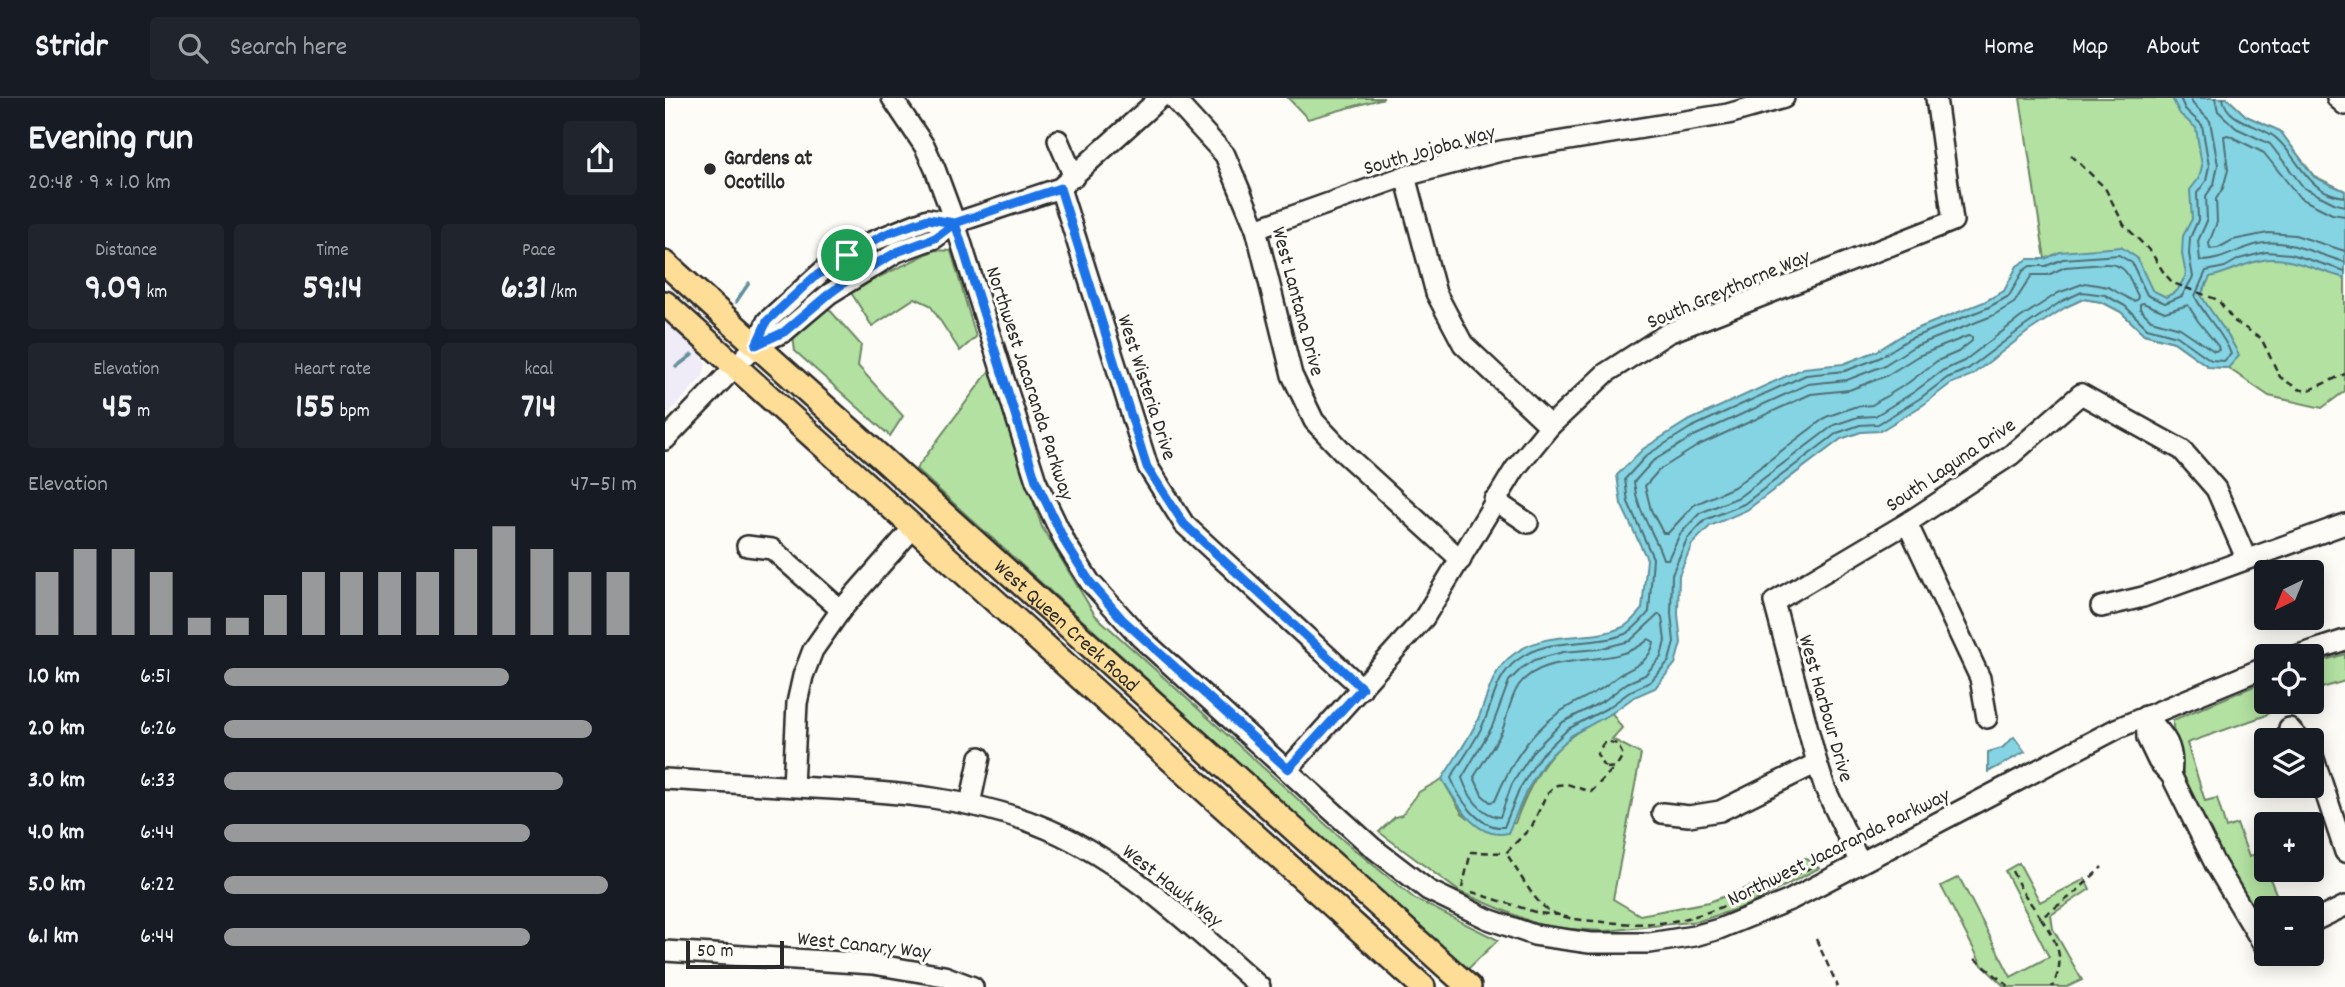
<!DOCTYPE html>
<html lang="en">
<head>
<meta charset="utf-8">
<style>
	:root { --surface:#171b24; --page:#20242c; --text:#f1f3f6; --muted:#9ea1a6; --line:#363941; --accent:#98999b }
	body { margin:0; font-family:Dekko,sans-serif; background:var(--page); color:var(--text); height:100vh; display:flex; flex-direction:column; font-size:26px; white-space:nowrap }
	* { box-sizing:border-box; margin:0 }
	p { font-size:23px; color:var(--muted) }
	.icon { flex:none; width:38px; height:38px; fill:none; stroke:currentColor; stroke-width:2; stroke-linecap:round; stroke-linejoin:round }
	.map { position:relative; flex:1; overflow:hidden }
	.details { display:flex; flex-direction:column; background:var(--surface); width:665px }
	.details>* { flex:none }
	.needle { width:46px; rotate:223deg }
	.buttons { position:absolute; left:1589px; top:462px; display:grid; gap:14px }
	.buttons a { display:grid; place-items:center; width:70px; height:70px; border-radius:7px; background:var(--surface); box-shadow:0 4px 18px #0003; font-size:35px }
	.scale { position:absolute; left:21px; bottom:18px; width:98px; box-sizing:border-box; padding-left:7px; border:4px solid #2b2b2b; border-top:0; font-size:19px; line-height:24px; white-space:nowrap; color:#2b2b2b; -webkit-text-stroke:5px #fdfcf7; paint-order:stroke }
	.pin { position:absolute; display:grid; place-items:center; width:60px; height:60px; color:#fff; margin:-30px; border:4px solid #fff; border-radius:50%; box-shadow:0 2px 7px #0007 }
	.round { display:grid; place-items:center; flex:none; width:74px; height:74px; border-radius:7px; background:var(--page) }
	.summary { display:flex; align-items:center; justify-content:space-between; height:119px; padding:0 28px }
	h1 { font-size:38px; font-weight:800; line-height:52px }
	.figures { display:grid; grid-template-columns:repeat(3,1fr); gap:10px; height:119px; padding:7px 28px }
	.figures div { display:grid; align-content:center; border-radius:7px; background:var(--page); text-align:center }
	.figures b { font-size:35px; font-weight:800 }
	.figures small { font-size:19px; font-weight:400 }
	.figures p { font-size:19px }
	.chart { height:196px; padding:14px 28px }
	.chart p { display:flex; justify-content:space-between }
	.chart svg { width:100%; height:126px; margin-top:7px; stroke:var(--accent); stroke-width:6 }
	ul { padding:0 28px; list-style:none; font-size:23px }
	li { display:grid; grid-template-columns:112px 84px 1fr; align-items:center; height:52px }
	li i { height:18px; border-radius:9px; background:var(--accent) }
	header { display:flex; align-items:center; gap:42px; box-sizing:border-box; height:98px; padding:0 35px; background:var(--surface); border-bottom:2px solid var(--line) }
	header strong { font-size:33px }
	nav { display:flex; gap:38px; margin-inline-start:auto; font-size:24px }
	.search { width:490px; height:63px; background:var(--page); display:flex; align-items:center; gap:18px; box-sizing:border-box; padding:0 24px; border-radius:7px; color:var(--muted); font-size:26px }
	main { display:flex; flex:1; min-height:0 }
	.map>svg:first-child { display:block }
	.built { fill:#efebf7 }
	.green { fill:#b2e1a1; stroke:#6e8666; stroke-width:2 }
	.water { fill:#85d4e3; stroke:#619099; stroke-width:2 }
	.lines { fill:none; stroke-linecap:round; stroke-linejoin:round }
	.shore { stroke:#4f6f75; stroke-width:2 }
	.stream { stroke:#619099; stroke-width:3.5 }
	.minor-casing { stroke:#2b2b2b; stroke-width:24 }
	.major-casing { stroke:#2b2b2b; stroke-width:28 }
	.path { stroke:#2b2b2b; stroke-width:2.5; stroke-dasharray:7 5; stroke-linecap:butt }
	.minor { stroke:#fdfcf7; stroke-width:19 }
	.major { stroke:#fedd96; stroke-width:23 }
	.route-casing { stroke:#fff; stroke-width:14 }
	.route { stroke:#1a73e8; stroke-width:9 }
	.poi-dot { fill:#2b2b2b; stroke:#fdfcf7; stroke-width:2.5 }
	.labels { text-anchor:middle; stroke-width:6; stroke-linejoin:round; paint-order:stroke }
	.street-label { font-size:21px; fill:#2b2b2b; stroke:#fdfcf7 }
	.poi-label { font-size:21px; font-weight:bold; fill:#2b2b2b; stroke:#fdfcf7; text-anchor:start }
</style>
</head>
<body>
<header>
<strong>Stridr</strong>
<div class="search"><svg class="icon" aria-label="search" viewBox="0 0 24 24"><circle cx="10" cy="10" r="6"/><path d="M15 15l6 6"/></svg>Search here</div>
<nav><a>Home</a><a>Map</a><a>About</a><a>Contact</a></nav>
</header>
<main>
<section class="details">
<div class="summary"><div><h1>Evening run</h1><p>20:48 · 9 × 1.0 km</p></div><a class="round"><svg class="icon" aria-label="share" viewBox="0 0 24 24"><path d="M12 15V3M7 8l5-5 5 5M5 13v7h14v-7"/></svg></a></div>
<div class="figures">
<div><p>Distance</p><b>9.09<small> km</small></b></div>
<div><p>Time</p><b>59:14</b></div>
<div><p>Pace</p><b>6:31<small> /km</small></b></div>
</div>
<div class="figures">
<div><p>Elevation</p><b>45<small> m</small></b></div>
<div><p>Heart rate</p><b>155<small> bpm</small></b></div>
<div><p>kcal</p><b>714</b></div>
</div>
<div class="chart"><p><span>Elevation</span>47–51 m</p>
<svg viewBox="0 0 160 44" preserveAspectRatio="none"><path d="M5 44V22M15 44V14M25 44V14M35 44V22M45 44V38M55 44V38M65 44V30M75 44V22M85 44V22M95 44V22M105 44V22M115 44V14M125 44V6M135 44V14M145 44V22M155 44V22"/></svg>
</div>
<ul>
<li><b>1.0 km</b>6:51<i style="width:69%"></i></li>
<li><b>2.0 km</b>6:26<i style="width:89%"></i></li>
<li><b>3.0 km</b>6:33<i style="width:82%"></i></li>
<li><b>4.0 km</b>6:44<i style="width:74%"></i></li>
<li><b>5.0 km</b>6:22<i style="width:93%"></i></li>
<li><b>6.1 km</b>6:44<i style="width:74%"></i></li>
</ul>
</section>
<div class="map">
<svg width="1680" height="889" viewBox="0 0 1680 889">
	<rect width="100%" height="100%" fill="#fdfcf7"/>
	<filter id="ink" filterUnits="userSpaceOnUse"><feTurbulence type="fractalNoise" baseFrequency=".0143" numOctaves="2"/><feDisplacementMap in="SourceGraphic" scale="14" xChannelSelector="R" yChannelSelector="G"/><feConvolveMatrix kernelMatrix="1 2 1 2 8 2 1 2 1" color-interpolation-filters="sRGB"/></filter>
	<g filter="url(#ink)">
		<polygon class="built" points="0,224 34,255 41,266 38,278 0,319"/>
		<g class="green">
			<polygon points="623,0 719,0 643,21"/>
			<polygon points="1355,0 1562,0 1581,18 1615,33 1649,78 1680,93 1680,293 1657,310 1604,298 1563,270 1544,269 1509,244 1479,236 1456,214 1437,204 1418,201 1401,209 1380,161"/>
			<polygon points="270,152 286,153 311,239 295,253 265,207 250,200 207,228 185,193"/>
			<polygon points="163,210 196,247 193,268 238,318 225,338 130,253 128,237"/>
			<polygon points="325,272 377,429 430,517 679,743 750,801 833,842 802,872 251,371"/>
			<polygon points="1680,556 1680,583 1647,593 1647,566"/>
			<path d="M1601,583V604H1639L1638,611L1624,605L1613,608L1599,618L1522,645L1540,703L1552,700L1561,730L1572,726L1584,759L1594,754L1617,810H1601V829C1568,784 1505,677 1508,622Z"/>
			<path d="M947,615L957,630L947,641L976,656L948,801L975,817L1044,804L1101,783L1140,760L1154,770L1081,808L1034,823L941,833L889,830L869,825L795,794L714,734L730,719L737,717L754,694L777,681L797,715L815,729L850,725C869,673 893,637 947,615Z"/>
			<polygon points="1354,765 1375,804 1420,781 1425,791 1386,817 1388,831 1417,882 1402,889 1340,889 1317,867 1276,788 1294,779 1346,879 1384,859 1340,773"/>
		</g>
		<g class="water">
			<path d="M1507,0H1562L1581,18L1615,33L1649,79L1680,93V180C1656,174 1622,157 1598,162C1579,165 1564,175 1545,179L1536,197C1548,219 1565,235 1574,258L1563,270L1544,269L1509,244L1479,236L1456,214L1437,204L1418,201L1401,209L1364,233L1307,277L1285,286L1258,307L1215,333L1196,334L1176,341L1082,412L1045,428L1027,446L1014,477L1013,516L1016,545L1010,566L990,590L969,599L947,615L907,637L880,663L861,694L843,735C810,743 792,704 777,681C789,661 804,642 813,621C824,596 826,572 849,556C884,530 923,545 958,529C965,526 972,516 977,511L982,461L956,406L952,377L978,351L1021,324L1139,270L1178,266L1212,253L1241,235L1319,204L1339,193L1352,168L1363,161H1380L1395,154L1456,149L1472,160L1487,192L1501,199L1512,193L1521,177L1517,156L1518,138L1527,121L1525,92L1534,80L1537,68L1531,30L1515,16Z"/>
			<polygon points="1349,639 1360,654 1323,674 1323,654 1337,650"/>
		</g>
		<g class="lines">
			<g class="shore">
				<path d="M1515,0L1520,11L1537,27L1544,68L1541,83L1532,95L1533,122L1525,140L1524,156L1528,179L1517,198L1500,205L1482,197L1467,165L1454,157L1398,161L1381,168H1365L1358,173L1344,198L1322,210L1244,241L1214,260L1180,273L1141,277L1025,330L982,357L960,381L963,404L988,460L984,514C978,521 969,532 960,536C925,550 883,537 851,563C831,579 829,602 819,624C811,644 797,661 786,680C794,700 813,731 839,729L855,690L875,658L903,631L944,609L966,593L985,584L1004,563L1009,544L1006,516L1007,476L1022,441L1040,422L1079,406L1172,335L1195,327L1213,326L1254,301L1282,280L1303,271L1360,228L1397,203L1417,194L1440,197L1460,208L1482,230L1512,238L1546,262L1559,263L1566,256C1559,235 1539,219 1530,198L1541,173L1560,169L1574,161L1601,154L1626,156L1680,173"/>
				<path d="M1525,0L1528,6L1545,23L1553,67L1549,86L1541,98L1542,123L1533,143L1535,163C1557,164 1576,148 1599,145C1626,142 1654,157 1680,164"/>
				<polyline points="1550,0 1553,13 1571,30 1605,46 1639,90 1671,106 1680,108"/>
				<path d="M1558,0C1561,25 1598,27 1612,41C1636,63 1642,95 1680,99"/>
				<polyline points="1680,118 1667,116 1635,100 1599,55 1563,37 1559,38 1563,72 1558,90 1551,101 1552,124 1544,145 1545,151 1553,150 1568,142 1603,135 1630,137 1680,153"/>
				<path d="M1440,166C1463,165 1464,181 1473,198L1472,202L1468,203L1443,189L1420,185L1393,195L1355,220L1299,263L1277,273L1249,294L1210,318L1193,319L1169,327L1074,399L1035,415L1015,436L1003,461H998C989,433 972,415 969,384L988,363L1029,338L1143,286L1182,282L1218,268L1248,249L1327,218L1349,205L1367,177H1383L1400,169Z"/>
				<polygon points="1475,206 1478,205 1500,214 1523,207 1533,223 1553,248 1554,252 1549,253 1515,230 1486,222 1475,211"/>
				<polygon points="1303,238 1307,239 1307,243 1293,254 1272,263 1243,285 1207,307 1189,309 1161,319 1069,389 1029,407 1003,435 998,435 986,412 980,388 994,372 1034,347 1146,296 1184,292 1221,278 1253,258"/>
				<path d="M994,516L997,519L1000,543L996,559L980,577L962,585L940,602L898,624L869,652L847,686L835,719C815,717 803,697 797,680L827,629L844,583L857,570L869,562L898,554L934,551L965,543Z"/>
				<path d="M984,541L989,544C985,563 971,568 956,576C948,581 942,588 934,592C920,600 905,606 892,616C861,639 844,669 830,703L825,704L817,697L809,679C818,664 829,649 837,633C843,618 845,599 854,587C883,549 948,574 984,541Z"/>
			</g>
			<g class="stream">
				<polyline points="71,204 84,185"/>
				<polyline points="11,269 27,257"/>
			</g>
			<g class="minor-casing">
				<g id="minor">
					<polyline points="227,0 260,49 270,71 290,125 371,383 401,446 425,484 476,540 707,749 763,792 823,821 869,837 925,845 985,845 1029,838 1054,831 1125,802 1453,630 1601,569"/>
					<polyline points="508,0 560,57 591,131 627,277 649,323 681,357 796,462"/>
					<polyline points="1672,0 1680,7"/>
					<polyline points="393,42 409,79"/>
					<polyline points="740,78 771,195 798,246 885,328"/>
					<polyline points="395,90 483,369 519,426 697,590"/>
					<polyline points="591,131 740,78 836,53 1063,16 1119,0"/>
					<polyline points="91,247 119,234 164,196 232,154 270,140 290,125 395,90 495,0"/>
					<polyline points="0,342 91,247 102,223 161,170 201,146 263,121 290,125"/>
					<polyline points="829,402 863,425"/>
					<polyline points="1242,425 1315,580 1322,620"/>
					<polyline points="82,448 107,451 176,512"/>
					<polyline points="1436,509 1478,499 1680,426"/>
					<polyline points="1631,558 1680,542"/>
					<polyline points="1481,618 1482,640 1493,663 1506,677 1550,766 1598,846 1601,845"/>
					<path d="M1481,618C1500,638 1510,648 1506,677"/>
					<polyline points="1624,630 1635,642"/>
					<polyline points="1647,655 1680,754"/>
					<polyline points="623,671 759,520 850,371 885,328 941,275 1003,235 1288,123 1271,0"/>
					<path d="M0,681C50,684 99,687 149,690C228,694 309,699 383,731C465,767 530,831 595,889"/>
					<polyline points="128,688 132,605 138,578 148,552 176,512 248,430"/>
					<polyline points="305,706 315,659"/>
					<polyline points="997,715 1024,718 1055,713 1152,665"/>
					<polyline points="1195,765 1160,690 1152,665 1109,504 1242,425 1346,357 1416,296 1517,352 1551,391 1581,460"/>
					<polyline points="1647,824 1680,808"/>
					<polyline points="0,853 208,866 279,878 308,889"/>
				</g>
			</g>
			<g class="major-casing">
				<g id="major">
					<path id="s1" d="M0,165L804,889"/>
					<polyline points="0,205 758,889"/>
				</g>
			</g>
			<g class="path">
				<polyline points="1406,57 1440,90 1459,127 1486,154 1499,175 1508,185 1553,202 1569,223 1596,240 1615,279 1633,291 1642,293 1680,276"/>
				<path d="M942,670L951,669L958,657L952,646L942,643L938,646L932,656L937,666L946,673L926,694L902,686L892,687L881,697L867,728L841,755C852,771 864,795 878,808C888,819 913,822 928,823C958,826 989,828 1019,821C1063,810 1106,787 1148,769"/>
				<polyline points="1347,773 1357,793 1376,820 1410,795 1437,769"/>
				<polyline points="797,790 806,754 841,755"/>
				<polyline points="807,794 873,815 895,817"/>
				<path d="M1376,820C1392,844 1402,861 1387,889"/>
				<polyline points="1151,841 1173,889"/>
				<polyline points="1310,861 1345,889"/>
			</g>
			<use href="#minor" class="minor"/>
			<use href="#major" class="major"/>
		</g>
	</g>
	<g class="lines" filter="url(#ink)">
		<g class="route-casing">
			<polyline id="route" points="182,157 148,180 102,223 91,247 119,234 164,196 183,182 232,154 270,140 290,125 371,383 401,446 425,484 457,521 623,671 697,590 519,426 482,369 395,90 290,125 263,121 221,136 182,157"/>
		</g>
		<use href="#route" class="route"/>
	</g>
	<circle class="poi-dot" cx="45" cy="71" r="7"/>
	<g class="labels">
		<g class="street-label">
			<text transform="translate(764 51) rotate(-16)" y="7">South Jojoba Way</text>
			<text transform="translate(1063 190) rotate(-23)" y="7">South Greythorne Way</text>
			<text transform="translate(634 203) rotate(75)" y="7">West Lantana Drive</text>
			<text transform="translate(366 285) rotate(72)" y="7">Northwest Jacaranda Parkway</text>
			<text transform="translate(483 289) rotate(72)" y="7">West Wisteria Drive</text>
			<text transform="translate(1285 366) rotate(-34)" y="7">South Laguna Drive</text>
			<text dy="7" stroke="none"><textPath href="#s1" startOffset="541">West Queen Creek Road</textPath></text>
			<text transform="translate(1162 610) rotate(74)" y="7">West Harbour Drive</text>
			<text transform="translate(1173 748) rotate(-26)" y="7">Northwest Jacaranda Parkway</text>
			<text transform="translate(508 787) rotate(38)" y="7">West Hawk Way</text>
			<text transform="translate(199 846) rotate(6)" y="7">West Canary Way</text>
		</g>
		<g class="poi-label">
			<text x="59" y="66">Gardens at<tspan x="59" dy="24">Ocotillo</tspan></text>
		</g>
	</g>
</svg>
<div class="buttons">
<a><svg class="needle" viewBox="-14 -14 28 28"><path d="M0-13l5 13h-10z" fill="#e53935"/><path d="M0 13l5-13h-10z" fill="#9ea1a6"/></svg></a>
<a><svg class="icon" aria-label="locate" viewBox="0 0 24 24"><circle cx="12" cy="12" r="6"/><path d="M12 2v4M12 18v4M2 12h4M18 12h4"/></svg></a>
<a><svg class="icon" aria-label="layers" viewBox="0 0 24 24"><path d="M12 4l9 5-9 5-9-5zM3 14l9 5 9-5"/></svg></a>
<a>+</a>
<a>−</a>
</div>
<div class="scale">50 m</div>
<div class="pin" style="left:182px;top:157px;background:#1e9e55"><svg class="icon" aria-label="arrive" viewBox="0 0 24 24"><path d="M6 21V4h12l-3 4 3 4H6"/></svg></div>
</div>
</main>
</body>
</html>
